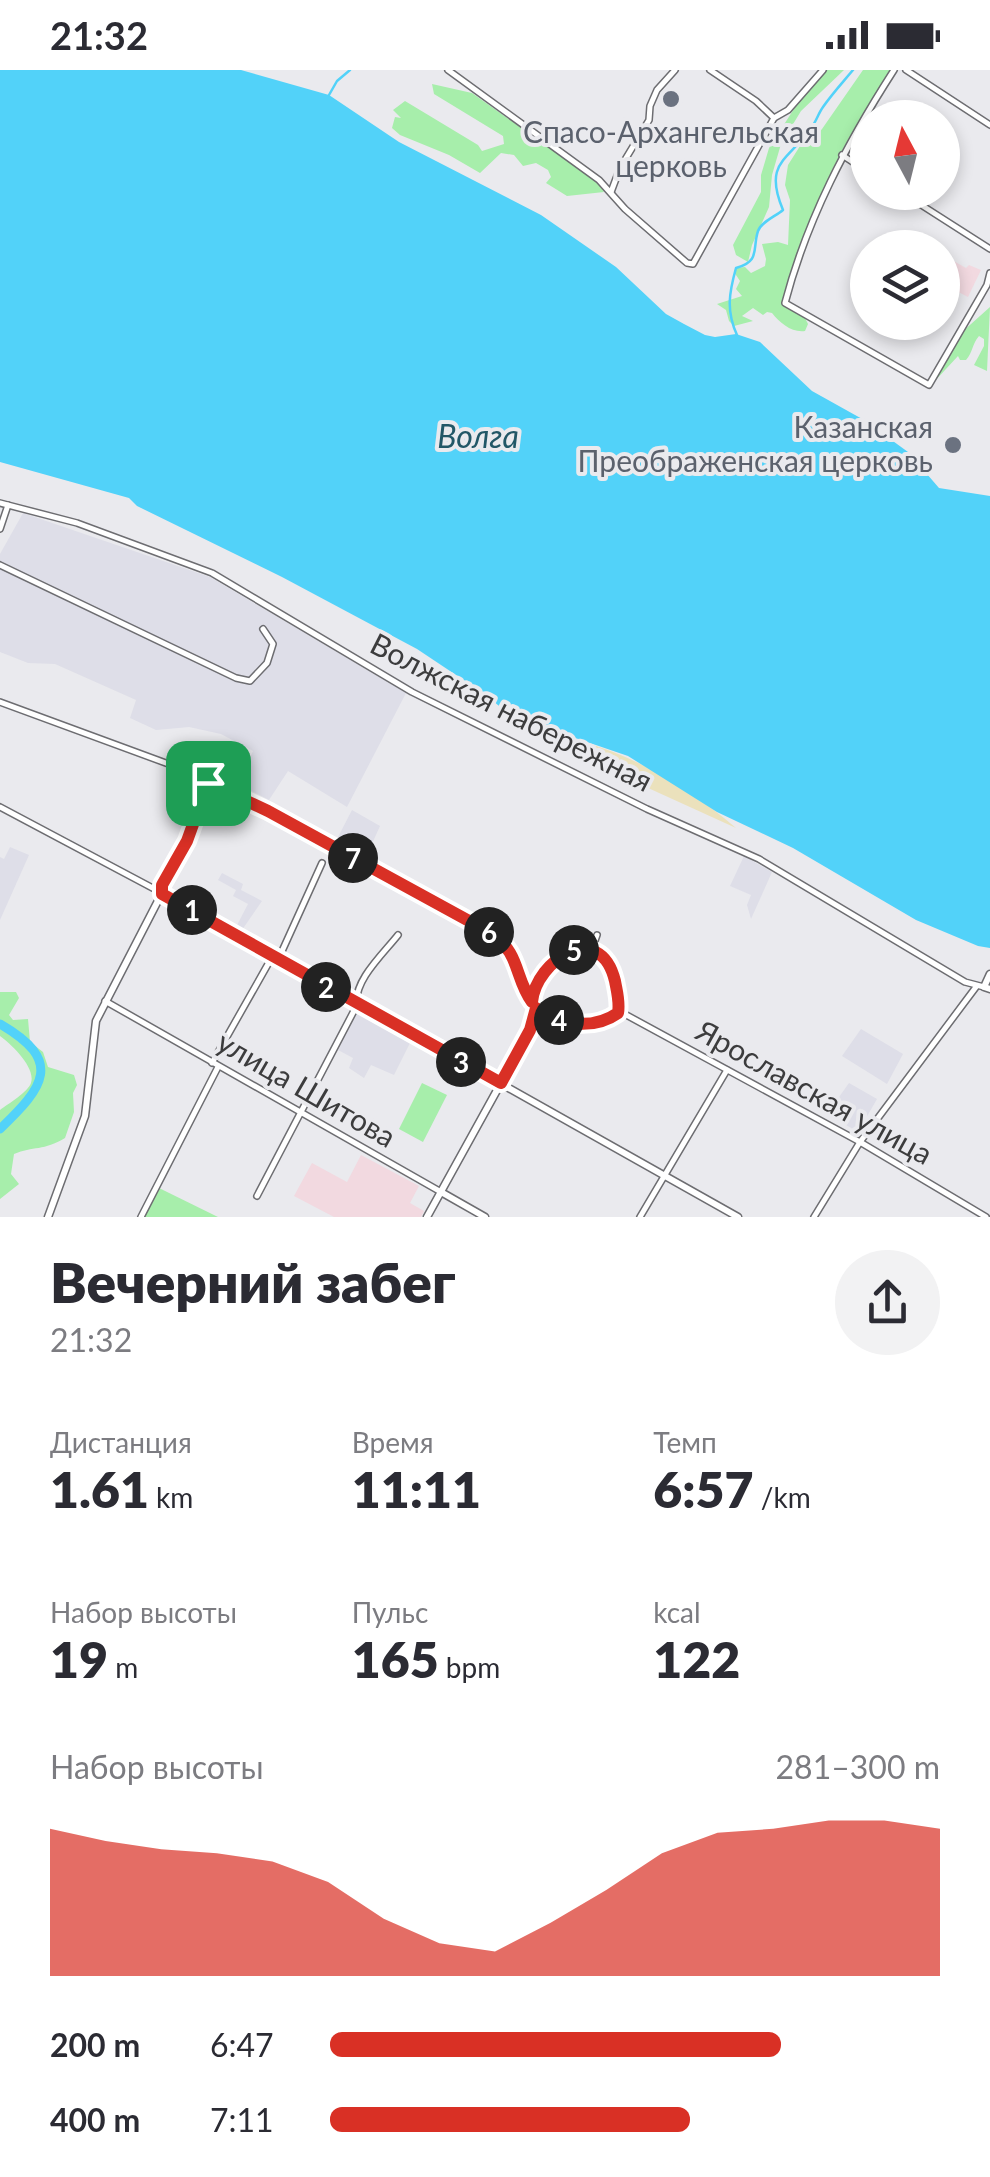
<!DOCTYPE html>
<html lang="ru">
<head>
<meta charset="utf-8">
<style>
	:root { --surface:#fff; --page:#f2f2f3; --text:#2b2b33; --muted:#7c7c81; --accent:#d93025 }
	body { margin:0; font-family:Lato,sans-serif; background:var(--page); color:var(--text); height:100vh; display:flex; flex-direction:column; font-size:38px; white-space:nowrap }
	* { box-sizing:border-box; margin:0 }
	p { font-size:32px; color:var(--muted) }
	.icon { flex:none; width:55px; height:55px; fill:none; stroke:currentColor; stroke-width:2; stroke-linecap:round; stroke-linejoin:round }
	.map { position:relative; height:1147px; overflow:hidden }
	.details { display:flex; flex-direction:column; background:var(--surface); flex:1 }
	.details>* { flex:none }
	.needle { width:65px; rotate:353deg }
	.controls { position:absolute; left:850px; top:30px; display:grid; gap:20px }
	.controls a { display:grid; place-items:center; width:110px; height:110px; border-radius:50%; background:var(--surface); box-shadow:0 5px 15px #0003; font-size:50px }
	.pin { position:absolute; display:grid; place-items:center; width:85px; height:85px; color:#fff; margin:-42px; border-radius:20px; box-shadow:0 5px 15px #0006 }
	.km { position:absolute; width:50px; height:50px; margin:-25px; border-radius:50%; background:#222; color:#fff; font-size:28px; line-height:50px; text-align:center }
	.round { display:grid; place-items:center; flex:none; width:105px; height:105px; border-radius:52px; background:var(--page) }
	.head { display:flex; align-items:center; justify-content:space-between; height:170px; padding:0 50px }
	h1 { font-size:55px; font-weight:800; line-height:75px }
	.metrics { display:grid; grid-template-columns:repeat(3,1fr); gap:15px; height:170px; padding:10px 50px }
	.metrics div { display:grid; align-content:center }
	.metrics b { font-size:50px; font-weight:800 }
	.metrics small { font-size:28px; font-weight:400 }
	.metrics p { font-size:28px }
	.chart { height:280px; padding:20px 50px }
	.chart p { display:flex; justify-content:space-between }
	.chart svg { width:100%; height:180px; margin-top:10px; fill:var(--accent); opacity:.7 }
	ul { padding:0 50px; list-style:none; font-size:32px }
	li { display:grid; grid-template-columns:160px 120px 1fr; align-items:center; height:75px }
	li i { height:25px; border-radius:12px; background:var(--accent) }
	.status { display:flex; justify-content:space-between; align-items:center; height:70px; padding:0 50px; background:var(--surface); direction:ltr }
	.status svg { height:28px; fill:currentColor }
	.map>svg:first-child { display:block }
	.built { fill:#dedee8 }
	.education { fill:#f2d9e0 }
	.green { fill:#a7eeab }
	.sand { fill:#ebe1bc }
	.water { fill:#52d2f9 }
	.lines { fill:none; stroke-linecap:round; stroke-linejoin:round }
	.stream { stroke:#52d2f9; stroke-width:2.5 }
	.river { stroke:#52d2f9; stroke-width:9 }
	.street-casing { stroke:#6d6d71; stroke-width:8 }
	.secondary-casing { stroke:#6d6d71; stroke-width:9 }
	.street { stroke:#fff; stroke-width:5 }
	.secondary { stroke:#fff; stroke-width:6 }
	.route-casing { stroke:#fff; stroke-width:20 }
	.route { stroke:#d93025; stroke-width:12 }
	.worship-dot { fill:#6b7280; stroke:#eaeaee; stroke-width:4 }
	.labels { text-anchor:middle; stroke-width:8; stroke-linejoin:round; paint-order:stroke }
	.worship-label { font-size:30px; fill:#5b616d; stroke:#eaeaee }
	.street-label { font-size:30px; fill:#3c3c3d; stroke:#eaeaee }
	.water-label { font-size:32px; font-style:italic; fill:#225767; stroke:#eaeaee }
</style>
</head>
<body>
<div class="status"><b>21:32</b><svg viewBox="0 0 49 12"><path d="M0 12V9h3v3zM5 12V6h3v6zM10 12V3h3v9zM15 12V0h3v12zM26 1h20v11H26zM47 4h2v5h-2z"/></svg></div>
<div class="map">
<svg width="990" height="1147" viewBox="0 0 990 1147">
	<rect width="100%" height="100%" fill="#eaeaee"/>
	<g class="built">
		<polygon points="23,443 210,507 406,623 347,737 288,701 269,730 238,714 253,681 221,664 189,657 156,660 130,648 136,630 55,594 28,593 0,582 0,484"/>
		<polygon points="352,740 380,756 370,778 375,788 384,795 381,800 339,778 342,772 337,769"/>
		<polygon points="10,777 29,785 0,850 0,787 4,789"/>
		<polygon points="744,786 772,802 751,849 747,835 751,825 730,816"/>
		<polygon points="222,803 243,814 241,820 262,831 242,860 236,857 248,834 233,826 236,820 218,810"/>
		<polygon points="358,940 412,969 394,1005 371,995 364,1008 349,998 353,988 338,980"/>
		<polygon points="861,959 903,984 887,1014 842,986"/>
		<polygon points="849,1013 877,1029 858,1062 827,1044"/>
	</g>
	<g class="education">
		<polygon points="943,185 966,198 969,195 981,200 968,227 943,214"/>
		<polygon points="361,1085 419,1116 410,1133 424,1141 421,1147 334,1147 294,1126 312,1093 347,1112"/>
	</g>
	<g class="green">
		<polygon points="827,0 844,0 801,41 781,74 772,105 769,137 752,175 748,192 736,185 733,175 761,122 761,105 769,78 799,31"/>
		<path d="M863,0H892L849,68L832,100L784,229L804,246L808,254L805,261C792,263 780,253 772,243L767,242L763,245L753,238L742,246L753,251L734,256L729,251L726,240L717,234L742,226L736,219L740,211L734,202L736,198L745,197L751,203L765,196L766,189L762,174L778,172L788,175L790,130L785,115L788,95L800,76L813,70L822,59Z"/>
		<polygon points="432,14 472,23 596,111 604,122 567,126 546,113 551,107 548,100 536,93 523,96 514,85 501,83 480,103 449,85 400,65 392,58 395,47 401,48 393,40 405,31 478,75 482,81 504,74 503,66 434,24"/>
		<path d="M990,237L987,301L974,295L984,276V269L979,266C972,274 973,282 966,290H960L958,286L933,313L961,263Z"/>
		<path d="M0,922H16L19,928L9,945L13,950L28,949L30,972L43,982L48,997L74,1005L77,1015L73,1023L74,1042L65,1068C44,1081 33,1076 14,1084L11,1104L19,1114L0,1129V1040C8,1034 28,1022 31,1013C36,997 11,974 0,966Z"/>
		<polygon points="422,1013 447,1025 423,1072 399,1059"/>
		<polygon points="159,1118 218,1147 144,1147"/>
	</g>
	<path class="sand" d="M523,661C607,669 672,704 736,758Z"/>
	<polygon class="water" points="0,0 241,0 329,25 399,72 541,145 616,197 666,244 684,254 705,265 715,267 736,264 760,272 812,321 864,350 908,382 939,418 990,426 990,878 978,876 916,850 793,778 717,742 628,686 511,646 486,625 417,579 282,507 137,436 129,428 0,392"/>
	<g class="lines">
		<g class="stream">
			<polyline points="329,25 337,11 350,0"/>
			<path d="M737,265C726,241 729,223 736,198C761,191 752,179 758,161C761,152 776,146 783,140C763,92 788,91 811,58C816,52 818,44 823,37C832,24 843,12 853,0"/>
		</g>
		<path class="river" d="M0,954C64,991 44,1017 0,1059"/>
		<g class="street-casing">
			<g id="street">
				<polyline points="448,0 599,110 625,139 687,193 693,194 774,48 788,40 823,0"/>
				<polyline points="710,0 756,31 774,48"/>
				<path d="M894,0C847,73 807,149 785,233L929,315L987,215L990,203"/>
				<polyline points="906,0 990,55"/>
				<polyline points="842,85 868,102"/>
				<polyline points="611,122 620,98 649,50 650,36 657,20 675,0"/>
				<polyline points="901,122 990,179"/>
				<polyline points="0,433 77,453 212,503 412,622 647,739 759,789 965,912 984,917"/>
				<polyline points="0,459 8,435"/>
				<polyline points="0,495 236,608 250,611 267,593 273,574 263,559"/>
				<path d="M0,632L174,696L268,741L501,870C536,907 515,951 583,954C598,954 610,951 619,941L860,1072L986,1147"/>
				<polyline points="0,737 162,823 163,815 187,771 208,713"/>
				<path d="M592,879C614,891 618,917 619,941"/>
				<polyline points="592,879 597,865"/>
				<polyline points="278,890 322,793"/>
				<path d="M532,929C540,903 563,876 592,879"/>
				<polyline points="105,931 441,1122"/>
				<polyline points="212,993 272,887"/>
				<polyline points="501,1013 530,960 535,939"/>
				<path d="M257,1126L357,935C353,911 384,883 398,865"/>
				<polyline points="141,1147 218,997"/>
				<polyline points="640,1147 727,1000"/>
				<polyline points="814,1147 860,1072 976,917"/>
			</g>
		</g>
		<g class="secondary-casing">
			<g id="secondary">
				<polyline points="990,904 984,917 990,919"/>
				<polyline points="441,1122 485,1147"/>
				<polyline points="48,1147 85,1046 96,951 162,823 738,1147"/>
				<polyline points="427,1147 501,1013"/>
			</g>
		</g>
		<use href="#street" class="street"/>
		<use href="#secondary" class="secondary"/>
	</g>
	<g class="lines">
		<g class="route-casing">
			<path id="route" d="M208,713L268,741L491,863C521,884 514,907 532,932C536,890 600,849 615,911C617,922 620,932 618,943C594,960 559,956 536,938L530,960L501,1013L162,824V815L187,771Z"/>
		</g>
		<use href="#route" class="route"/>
	</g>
	<g class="worship-dot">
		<circle cx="671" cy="29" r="10"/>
		<circle cx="953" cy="375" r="10"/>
	</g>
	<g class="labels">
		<g class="worship-label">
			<text x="671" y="73">Спасо-Архангельская<tspan x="671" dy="34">церковь</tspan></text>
			<text x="933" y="368" text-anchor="end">Казанская<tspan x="933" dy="34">Преображенская церковь</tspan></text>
		</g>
		<g class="street-label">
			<text transform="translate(511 643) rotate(27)" y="10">Волжская набережная</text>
			<text transform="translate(306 1020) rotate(30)" y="10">улица Шитова</text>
			<text transform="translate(814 1023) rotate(29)" y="10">Ярославская улица</text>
		</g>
		<g class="water-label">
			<text x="478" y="378">Волга</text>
		</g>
	</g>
</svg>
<div class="controls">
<a><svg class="needle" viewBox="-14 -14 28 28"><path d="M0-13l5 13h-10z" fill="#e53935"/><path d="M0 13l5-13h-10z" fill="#7c7c81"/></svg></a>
<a><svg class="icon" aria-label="layers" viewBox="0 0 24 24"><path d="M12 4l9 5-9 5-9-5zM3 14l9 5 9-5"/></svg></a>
</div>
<div class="pin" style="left:208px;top:713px;background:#1e9e55"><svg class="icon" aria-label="arrive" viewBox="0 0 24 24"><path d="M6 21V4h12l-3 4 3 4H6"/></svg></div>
<b class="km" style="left:192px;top:840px">1</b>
<b class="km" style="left:326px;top:917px">2</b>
<b class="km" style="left:461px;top:992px">3</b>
<b class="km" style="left:559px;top:950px">4</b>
<b class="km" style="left:574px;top:880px">5</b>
<b class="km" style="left:489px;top:862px">6</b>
<b class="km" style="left:353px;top:788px">7</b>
</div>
<section class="details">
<div class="head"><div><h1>Вечерний забег</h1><p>21:32</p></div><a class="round"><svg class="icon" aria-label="share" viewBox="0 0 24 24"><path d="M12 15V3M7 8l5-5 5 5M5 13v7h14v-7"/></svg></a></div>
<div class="metrics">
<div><p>Дистанция</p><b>1.61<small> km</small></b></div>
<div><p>Время</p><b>11:11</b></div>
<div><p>Темп</p><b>6:57<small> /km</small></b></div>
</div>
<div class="metrics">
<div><p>Набор высоты</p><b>19<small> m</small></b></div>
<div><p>Пульс</p><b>165<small> bpm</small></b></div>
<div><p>kcal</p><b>122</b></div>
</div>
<div class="chart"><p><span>Набор высоты</span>281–300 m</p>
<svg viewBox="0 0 160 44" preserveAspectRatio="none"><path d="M0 44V8L10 11L20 13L30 14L40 16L50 21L60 30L70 36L80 38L90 31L100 23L110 14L120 9L130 8L140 6L150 6L160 8V44z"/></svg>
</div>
<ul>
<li><b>200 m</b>6:47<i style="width:74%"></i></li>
<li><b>400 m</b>7:11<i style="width:59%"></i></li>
</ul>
</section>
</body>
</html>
